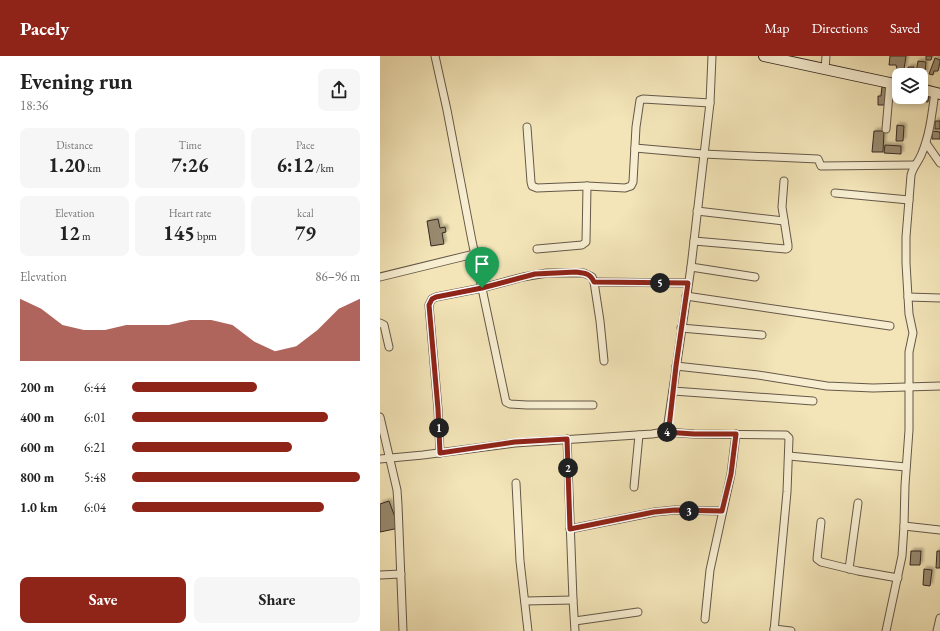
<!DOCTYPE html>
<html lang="en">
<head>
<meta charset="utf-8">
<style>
	:root { --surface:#fff; --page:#f6f6f6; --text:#222; --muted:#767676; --accent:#8f2418 }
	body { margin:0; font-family:"EB Garamond",serif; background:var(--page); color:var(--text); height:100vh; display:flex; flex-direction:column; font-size:15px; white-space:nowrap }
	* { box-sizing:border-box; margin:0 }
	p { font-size:13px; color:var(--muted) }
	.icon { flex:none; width:22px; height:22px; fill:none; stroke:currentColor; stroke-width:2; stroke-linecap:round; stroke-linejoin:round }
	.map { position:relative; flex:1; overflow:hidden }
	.sheet { display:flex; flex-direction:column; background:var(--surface); width:380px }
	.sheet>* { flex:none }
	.fabs { position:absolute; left:512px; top:12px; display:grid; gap:8px }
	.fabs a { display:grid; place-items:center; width:36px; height:36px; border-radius:8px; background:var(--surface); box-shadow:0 2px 6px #0003; font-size:20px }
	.pin { position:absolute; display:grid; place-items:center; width:34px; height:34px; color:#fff; margin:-41px -17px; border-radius:50% 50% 50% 0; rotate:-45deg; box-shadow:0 0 4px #0007 }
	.pin .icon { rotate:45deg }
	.km { position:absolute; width:20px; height:20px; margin:-10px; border-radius:50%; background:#222; color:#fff; font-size:11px; line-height:20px; text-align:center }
	.round { display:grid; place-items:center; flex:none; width:42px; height:42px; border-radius:8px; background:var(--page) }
	.summary { display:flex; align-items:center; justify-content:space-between; height:68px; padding:0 20px }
	h1 { font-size:22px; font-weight:700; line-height:30px }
	.metrics { display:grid; grid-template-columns:repeat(3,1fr); gap:6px; height:68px; padding:4px 20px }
	.metrics div { display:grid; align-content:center; border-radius:8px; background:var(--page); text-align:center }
	.metrics b { font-size:20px; font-weight:700 }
	.metrics small { font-size:11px; font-weight:400 }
	.metrics p { font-size:11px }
	.chart { height:112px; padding:8px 20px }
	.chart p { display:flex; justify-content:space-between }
	.chart svg { width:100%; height:72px; margin-top:4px; fill:var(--accent); opacity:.7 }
	.action { display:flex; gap:8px; margin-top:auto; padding:8px 20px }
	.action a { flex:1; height:46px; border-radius:8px; background:var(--accent); color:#fff; font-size:16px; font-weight:700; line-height:46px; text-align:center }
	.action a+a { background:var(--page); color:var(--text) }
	ul { padding:0 20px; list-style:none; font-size:13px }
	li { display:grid; grid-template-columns:64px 48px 1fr; align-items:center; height:30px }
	li i { height:10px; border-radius:5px; background:var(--accent) }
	header { display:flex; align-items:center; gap:24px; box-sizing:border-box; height:56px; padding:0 20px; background:var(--accent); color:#fff }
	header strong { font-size:19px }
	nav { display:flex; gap:22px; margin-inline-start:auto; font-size:14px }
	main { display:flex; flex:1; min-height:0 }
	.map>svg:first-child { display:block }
	.building { fill:#988b70; stroke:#362923; filter:url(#shadow) }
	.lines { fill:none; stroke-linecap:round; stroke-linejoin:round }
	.minor-casing { stroke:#655848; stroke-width:9 }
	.secondary-casing { stroke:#362923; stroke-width:12 }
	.minor { stroke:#f7eed1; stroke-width:7 }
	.secondary { stroke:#f7eed1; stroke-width:10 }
	.route-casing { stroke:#fff; stroke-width:8 }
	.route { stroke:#8f2418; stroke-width:5 }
</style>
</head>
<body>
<header>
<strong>Pacely</strong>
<nav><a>Map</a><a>Directions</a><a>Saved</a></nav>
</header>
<main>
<section class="sheet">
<div class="summary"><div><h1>Evening run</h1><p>18:36</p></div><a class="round"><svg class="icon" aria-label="share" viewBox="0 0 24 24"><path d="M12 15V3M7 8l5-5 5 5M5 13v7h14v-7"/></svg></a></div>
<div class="metrics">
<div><p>Distance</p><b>1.20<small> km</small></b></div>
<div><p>Time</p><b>7:26</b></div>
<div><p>Pace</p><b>6:12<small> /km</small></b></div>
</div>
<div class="metrics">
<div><p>Elevation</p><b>12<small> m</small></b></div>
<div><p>Heart rate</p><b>145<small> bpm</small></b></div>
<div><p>kcal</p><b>79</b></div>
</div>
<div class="chart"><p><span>Elevation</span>86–96 m</p>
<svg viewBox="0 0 160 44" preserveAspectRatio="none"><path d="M0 44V6L10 12L20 22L30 25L40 25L50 22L60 22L70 22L80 19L90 19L100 22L110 32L120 38L130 35L140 25L150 12L160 6V44z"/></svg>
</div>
<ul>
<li><b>200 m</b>6:44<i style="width:55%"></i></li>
<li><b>400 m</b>6:01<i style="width:86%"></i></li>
<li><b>600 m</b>6:21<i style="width:70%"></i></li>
<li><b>800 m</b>5:48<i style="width:100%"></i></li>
<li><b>1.0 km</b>6:04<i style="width:84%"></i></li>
</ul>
<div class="action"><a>Save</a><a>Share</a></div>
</section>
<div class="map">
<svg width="560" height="575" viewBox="0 0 560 575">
	<defs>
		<filter id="shadow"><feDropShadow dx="2.5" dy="-2.5" stdDeviation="1" flood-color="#0004"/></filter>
	</defs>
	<rect width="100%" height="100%" fill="#f3e5b8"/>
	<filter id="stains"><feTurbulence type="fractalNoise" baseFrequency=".005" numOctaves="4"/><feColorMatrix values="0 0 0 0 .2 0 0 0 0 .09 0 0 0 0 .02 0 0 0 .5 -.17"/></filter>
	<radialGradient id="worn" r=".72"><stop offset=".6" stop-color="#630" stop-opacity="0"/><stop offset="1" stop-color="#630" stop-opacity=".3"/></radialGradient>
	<g class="building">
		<polygon points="510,0 526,0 524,13 517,13 516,9 509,9"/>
		<polygon points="546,0 552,0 551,4 546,4"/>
		<polygon points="555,2 560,4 560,6 558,15 554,15 553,19 549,18"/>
		<polygon points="538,5 546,6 545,18 536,17"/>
		<polygon points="528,11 534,11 533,19 527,19"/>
		<polygon points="502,30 506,30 505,49 498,49 498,40 501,40"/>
		<polygon points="541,38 549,39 548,46 540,45"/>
		<rect x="555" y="65" width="5" height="8"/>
		<polygon points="517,69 524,70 523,85 516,85"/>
		<polygon points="494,75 504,75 503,96 492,96"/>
		<polygon points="552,75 560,76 560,83 552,83"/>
		<polygon points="505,89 521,90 521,98 504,97"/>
		<polygon points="58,163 60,172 65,171 66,176 62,177 64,188 51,190 47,165"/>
		<polygon points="9,445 19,472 0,476 0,448"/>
		<polygon points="531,495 541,495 540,509 530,509"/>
		<polygon points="557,495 560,495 560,512 556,512"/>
		<polygon points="544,513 552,514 550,530 543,529"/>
	</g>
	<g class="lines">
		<g class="minor-casing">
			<g id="minor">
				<polyline points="55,0 67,54 92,185 126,346 130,348 147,349 213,349"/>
				<polyline points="445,13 446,0"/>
				<polyline points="147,71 151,126 152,130 157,132 207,130 245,132 251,130 253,126 256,71 260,44 263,43 330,47"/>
				<polyline points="506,73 510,27"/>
				<polyline points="546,87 560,107"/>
				<polyline points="255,92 323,98 438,103 441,110 535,109"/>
				<polyline points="455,137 529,144"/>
				<polyline points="317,155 404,165"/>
				<polyline points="314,185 406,193 408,192 408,189 402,151 404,125"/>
				<polyline points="157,193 202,189 206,186 207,130"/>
				<polyline points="311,211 375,221"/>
				<polyline points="0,221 94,198"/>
				<polyline points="214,226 308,227"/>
				<polyline points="306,240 510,270"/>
				<polyline points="528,241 560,242"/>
				<polyline points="0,267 4,269 9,291"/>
				<polyline points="301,272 382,279"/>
				<polyline points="296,310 378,319 447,330 493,332 560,330"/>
				<polyline points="293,335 433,345"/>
				<polyline points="0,361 17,434 18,449 23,575"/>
				<polyline points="285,376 314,378 406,379 409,382 407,436 394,575"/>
				<polyline points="187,383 193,544 195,575"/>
				<polyline points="60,397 58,353 49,249 52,243 56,241 102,232 143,221 167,217 204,217 212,221 214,226 220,265 224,305"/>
				<polyline points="409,400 526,411"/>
				<polyline points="0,403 43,399 135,387 272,378 285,376 287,374 311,211 330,47 332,0"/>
				<polyline points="136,427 140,505 148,575"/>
				<polyline points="254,431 259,379"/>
				<polyline points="441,466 437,503 441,506 478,515 518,522"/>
				<polyline points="524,470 560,474"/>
				<polyline points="190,473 275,456 295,454 342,455"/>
				<polyline points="469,513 478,447"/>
				<polyline points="0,519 21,518"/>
				<polyline points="145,545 193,544"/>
				<polyline points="325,563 330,514 351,418 356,378"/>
				<polyline points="195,565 258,556"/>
				<polyline points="394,573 411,575"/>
				<path d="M506,575L522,500L524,470L525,429L529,374V296L533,277L529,258L526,207V181L531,119C533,111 539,105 542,97C550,78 552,57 555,36"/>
				<polyline points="557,575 560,562"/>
			</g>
		</g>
		<g class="secondary-casing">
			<g id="secondary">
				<polyline points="384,0 519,29"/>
				<polyline points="541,33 560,38"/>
			</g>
		</g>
		<use href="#minor" class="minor"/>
		<use href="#secondary" class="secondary"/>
	</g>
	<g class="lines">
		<g class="route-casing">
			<path id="route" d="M196,216C204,217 210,217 214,226L308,227L296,310L289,371L285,376L314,378H356L351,418L342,455L295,454L274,456L190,473L187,383L135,386L60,397L58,353L49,249L52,243L56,241L102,232L155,218Z"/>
		</g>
		<use href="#route" class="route"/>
	</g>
	<rect width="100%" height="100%" filter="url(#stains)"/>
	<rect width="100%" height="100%" fill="url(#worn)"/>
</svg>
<div class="fabs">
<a><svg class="icon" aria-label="layers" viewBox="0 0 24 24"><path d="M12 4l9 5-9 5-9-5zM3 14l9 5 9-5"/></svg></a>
</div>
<div class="pin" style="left:102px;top:232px;background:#1e9e55"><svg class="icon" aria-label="arrive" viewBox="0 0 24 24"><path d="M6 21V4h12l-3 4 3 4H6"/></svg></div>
<b class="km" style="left:59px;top:372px">1</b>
<b class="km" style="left:188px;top:412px">2</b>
<b class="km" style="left:309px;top:455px">3</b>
<b class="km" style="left:287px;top:376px">4</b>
<b class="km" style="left:280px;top:227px">5</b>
</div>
</main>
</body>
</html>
